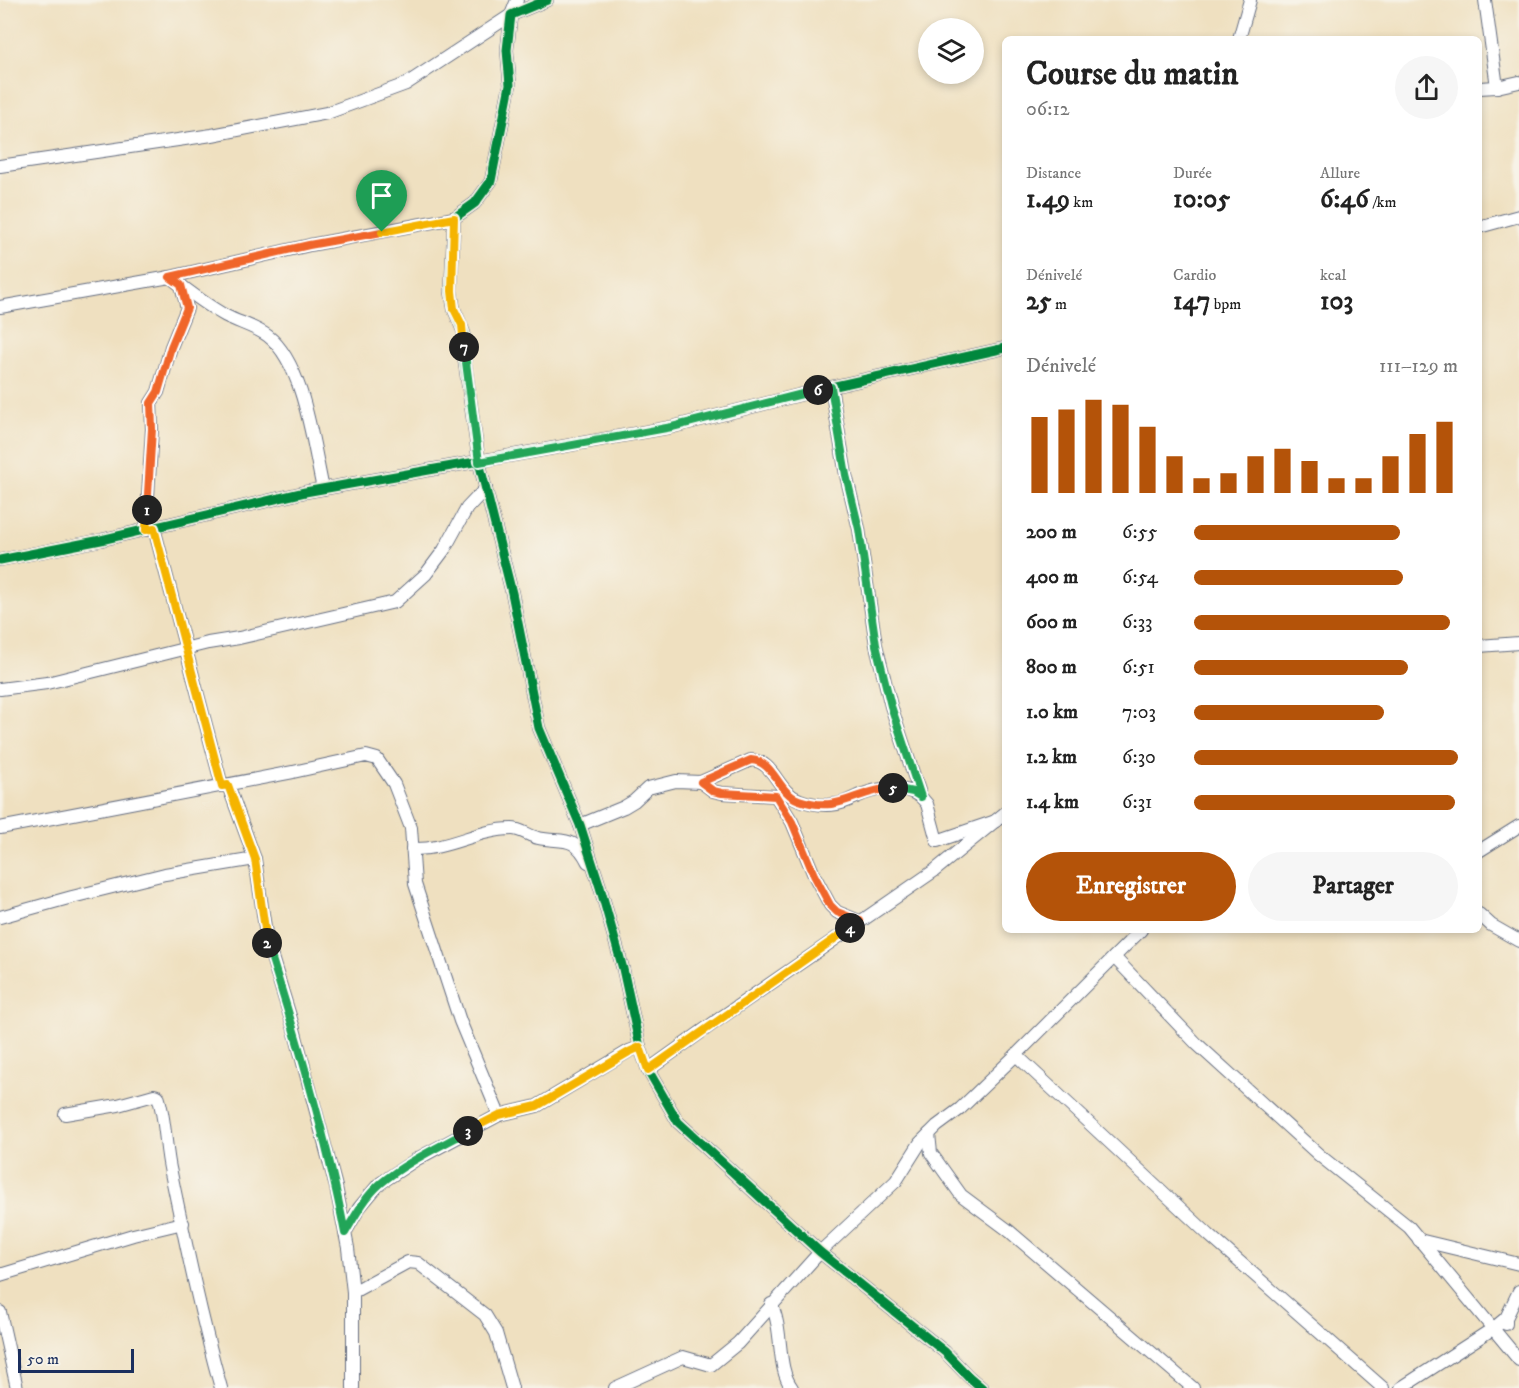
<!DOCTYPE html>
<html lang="fr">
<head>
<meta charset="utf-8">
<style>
	:root { --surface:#fff; --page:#f6f6f6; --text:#222; --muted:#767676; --accent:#b45309 }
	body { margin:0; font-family:"IM FELL DW Pica",serif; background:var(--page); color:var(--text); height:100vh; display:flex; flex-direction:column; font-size:22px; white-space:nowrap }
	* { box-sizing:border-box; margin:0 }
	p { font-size:20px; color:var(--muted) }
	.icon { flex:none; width:33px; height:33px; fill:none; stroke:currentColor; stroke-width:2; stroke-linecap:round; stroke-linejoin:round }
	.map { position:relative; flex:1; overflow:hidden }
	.sheet { position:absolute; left:1002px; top:36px; width:480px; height:897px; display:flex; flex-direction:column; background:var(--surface); border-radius:9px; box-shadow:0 3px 9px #0003 }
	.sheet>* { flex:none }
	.controls { position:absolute; left:918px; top:18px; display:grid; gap:12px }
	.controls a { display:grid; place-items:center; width:66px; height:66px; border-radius:50%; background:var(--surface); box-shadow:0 3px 9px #0003; font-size:30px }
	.scale { position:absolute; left:18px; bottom:15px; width:116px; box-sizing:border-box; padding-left:6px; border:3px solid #1b2f5e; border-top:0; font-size:16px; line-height:21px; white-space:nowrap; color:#1b2f5e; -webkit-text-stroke:4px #f7f3e8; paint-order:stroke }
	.pin { position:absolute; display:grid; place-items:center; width:51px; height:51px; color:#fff; margin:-62px -26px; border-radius:50% 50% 50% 0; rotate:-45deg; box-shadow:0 0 6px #0007 }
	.pin .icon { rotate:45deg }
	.km { position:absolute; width:30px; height:30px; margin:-15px; border-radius:50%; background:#222; color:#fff; font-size:16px; line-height:30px; text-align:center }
	.round { display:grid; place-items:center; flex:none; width:63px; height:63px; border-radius:32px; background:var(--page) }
	.overview { display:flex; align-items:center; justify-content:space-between; height:102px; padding:0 24px }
	h1 { font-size:33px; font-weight:800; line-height:45px }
	.stats { display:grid; grid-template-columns:repeat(3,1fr); gap:9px; height:102px; padding:6px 24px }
	.stats div { display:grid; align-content:center }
	.stats b { font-size:26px; font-weight:800 }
	.stats small { font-size:16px; font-weight:400 }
	.stats p { font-size:16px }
	.chart { height:168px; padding:12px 24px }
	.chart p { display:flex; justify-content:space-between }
	.chart svg { width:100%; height:108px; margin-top:6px; stroke:var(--accent); stroke-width:6 }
	.button { display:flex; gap:12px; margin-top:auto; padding:12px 24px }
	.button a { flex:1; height:69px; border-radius:36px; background:var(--accent); color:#fff; font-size:24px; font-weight:800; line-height:69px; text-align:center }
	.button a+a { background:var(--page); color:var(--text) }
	ul { padding:0 24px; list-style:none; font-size:20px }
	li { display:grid; grid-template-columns:96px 72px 1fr; align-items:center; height:45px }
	li i { height:15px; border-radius:8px; background:var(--accent) }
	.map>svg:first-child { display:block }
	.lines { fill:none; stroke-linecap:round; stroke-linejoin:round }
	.minor-casing { stroke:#656d80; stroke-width:14 }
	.minor { stroke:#fff; stroke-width:12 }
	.cycleway-casing { stroke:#f7f3e8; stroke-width:13 }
	.cycleway { stroke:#00873e; stroke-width:9 }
	.split-1-casing { stroke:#fff; stroke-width:12 }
	.split-2-casing { stroke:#fff; stroke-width:12 }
	.split-3-casing { stroke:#fff; stroke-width:12 }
	.split-4-casing { stroke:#fff; stroke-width:12 }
	.split-5-casing { stroke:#fff; stroke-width:12 }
	.split-6-casing { stroke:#fff; stroke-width:12 }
	.split-7-casing { stroke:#fff; stroke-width:12 }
	.split-8-casing { stroke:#fff; stroke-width:12 }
	.split-1 { stroke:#f0652b; stroke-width:8 }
	.split-2 { stroke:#f5b400; stroke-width:8 }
	.split-3 { stroke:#22a559; stroke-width:8 }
	.split-4 { stroke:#f5b400; stroke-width:8 }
	.split-5 { stroke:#f0652b; stroke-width:8 }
	.split-6 { stroke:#22a559; stroke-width:8 }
	.split-7 { stroke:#22a559; stroke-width:8 }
	.split-8 { stroke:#f5b400; stroke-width:8 }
</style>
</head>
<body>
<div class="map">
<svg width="1519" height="1388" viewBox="0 0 1519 1388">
	<rect width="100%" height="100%" fill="#f7f3e8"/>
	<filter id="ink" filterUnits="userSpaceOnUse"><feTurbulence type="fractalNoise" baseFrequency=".0167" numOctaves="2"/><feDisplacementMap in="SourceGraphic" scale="12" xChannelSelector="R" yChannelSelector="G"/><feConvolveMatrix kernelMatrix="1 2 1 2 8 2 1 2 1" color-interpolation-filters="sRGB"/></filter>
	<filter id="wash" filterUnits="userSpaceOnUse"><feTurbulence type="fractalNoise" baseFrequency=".008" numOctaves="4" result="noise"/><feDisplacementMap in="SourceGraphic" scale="24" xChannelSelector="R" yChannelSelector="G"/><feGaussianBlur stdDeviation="1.35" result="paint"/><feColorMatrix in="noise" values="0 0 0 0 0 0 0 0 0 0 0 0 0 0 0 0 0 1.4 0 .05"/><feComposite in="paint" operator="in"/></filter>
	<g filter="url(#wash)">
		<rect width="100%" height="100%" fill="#efe0c0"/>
	</g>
	<g filter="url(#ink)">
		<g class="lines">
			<g class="minor-casing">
				<g id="minor">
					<polyline points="547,0 511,15 507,50 510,85 491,181 475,203 454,218 451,291 454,309 464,333 464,357 479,462 512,593 539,728 580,825 600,887 623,969 640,1047 648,1070 678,1122 820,1252 945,1352 968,1376 982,1388"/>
					<polyline points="1485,0 1497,87"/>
					<polyline points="1239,39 1250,0"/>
					<polyline points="1479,88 1497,87 1519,82"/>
					<polyline points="0,166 212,135 327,113 406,84 511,15 517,0"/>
					<polyline points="1479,227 1519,216"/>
					<path d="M170,277C188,291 206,305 226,316C240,323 256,327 268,336C304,364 313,445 323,489"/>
					<polyline points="0,307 170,277 310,245 454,218"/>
					<polyline points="831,387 846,475 859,529 876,645 891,706 921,797 927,804 937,841 996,821"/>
					<polyline points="154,528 222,786"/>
					<polyline points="146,530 152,429 151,403 158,392 171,347 187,308 181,285"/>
					<polyline points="0,560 101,540 305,492 672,427 831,387 1005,348"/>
					<polyline points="1479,646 1519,643"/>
					<polyline points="0,689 47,683 208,643 239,638 395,602 426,574 444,550 467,508 486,488"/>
					<path d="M701,782L751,760C775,761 777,793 800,800C811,804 825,806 837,804C846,803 854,797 863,794C882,787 903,785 921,797"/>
					<polyline points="228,785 255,859 267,941 294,1029 336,1187 348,1248 353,1292 353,1388"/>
					<polyline points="580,825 624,807 634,801 648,788 676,781 701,782 713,791 722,793 776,796 792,822 814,875 830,905 837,912 859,921"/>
					<polyline points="0,828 293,772 366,756 377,759 394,784 411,828 415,884 460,1021 499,1115"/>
					<path d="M412,849C446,851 478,829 512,829C521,829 529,836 538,838C562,843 574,834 588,862"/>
					<polyline points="1479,851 1519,826"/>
					<polyline points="1479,914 1491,925 1519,941"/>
					<polyline points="0,917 72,897 165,874 255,859"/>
					<polyline points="1114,957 1197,1044 1319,1155 1409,1227 1519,1360"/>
					<polyline points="1016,1055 1209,1235 1383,1388"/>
					<polyline points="648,1070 722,1017 934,871 1005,813"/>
					<path d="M65,1114L118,1105L154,1095L158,1096C166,1120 165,1148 171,1173C186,1245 201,1317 221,1388"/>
					<polyline points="929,1134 931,1153 961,1195 1008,1230 1193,1388"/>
					<polyline points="345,1233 359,1208 379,1184 417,1159 499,1115 537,1106 629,1051 640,1047"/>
					<polyline points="1419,1240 1519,1264"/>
					<polyline points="0,1275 133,1235 183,1223"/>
					<polyline points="353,1292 408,1262 418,1263 485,1315 496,1333 512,1388"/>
					<path d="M771,1304C784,1330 776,1367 792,1388"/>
					<polyline points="0,1312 17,1388"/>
					<polyline points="1506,1324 1506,1318 1519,1291"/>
					<polyline points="615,1388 683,1357 711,1365 738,1343 820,1252 896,1181 920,1143 937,1126 960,1109 1016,1055 1141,930"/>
					<polyline points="1401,1388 1494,1328 1506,1318"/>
				</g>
			</g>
			<use href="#minor" class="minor"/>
			<g class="cycleway-casing">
				<g id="cycleway">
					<polyline points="547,0 511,15 507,50 510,85 491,181 475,203 454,218 451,291 454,309 464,333 464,357 479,462 512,593 539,728 580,825 600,887 623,969 640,1047 648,1070 678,1122 820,1252 945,1352 968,1376 982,1388"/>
					<polyline points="0,560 101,540 305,492 672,427 831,387 1005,348"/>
				</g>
			</g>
			<use href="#cycleway" class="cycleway"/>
		</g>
	</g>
	<g class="lines" filter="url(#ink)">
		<g class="split-1-casing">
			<polyline id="split-1" points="147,510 152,429 151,403 158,392 171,347 187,308 181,285 170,277 309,245 382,232"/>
		</g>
		<g class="split-2-casing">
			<polyline id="split-2" points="147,510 146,530 154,528 222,786 228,785 255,859 267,943"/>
		</g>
		<g class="split-3-casing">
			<path id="split-3" d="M267,943C297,1039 326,1135 345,1233C355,1216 365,1197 380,1184C406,1162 439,1147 468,1131"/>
		</g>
		<g class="split-4-casing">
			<polyline id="split-4" points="468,1131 499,1115 537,1106 629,1052 640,1047 648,1070 850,928"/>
		</g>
		<g class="split-5-casing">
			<path id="split-5" d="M850,928L860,921L837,912L830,905L814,875L792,822L776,796L722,793L713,791L701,782L751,760C775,761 777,793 799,800C841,814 855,790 893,788"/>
		</g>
		<g class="split-6-casing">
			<polyline id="split-6" points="818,390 831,387 846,475 859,529 876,645 891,706 921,797 913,792 893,788"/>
		</g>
		<g class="split-7-casing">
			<polyline id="split-7" points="464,347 479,462 672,427 818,390"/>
		</g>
		<g class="split-8-casing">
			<polyline id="split-8" points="382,232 454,218 452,291 454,309 462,325 464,347"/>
		</g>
		<use href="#split-1" class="split-1"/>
		<use href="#split-2" class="split-2"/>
		<use href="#split-3" class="split-3"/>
		<use href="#split-4" class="split-4"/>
		<use href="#split-5" class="split-5"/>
		<use href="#split-6" class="split-6"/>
		<use href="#split-7" class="split-7"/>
		<use href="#split-8" class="split-8"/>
	</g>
</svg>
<div class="controls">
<a><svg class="icon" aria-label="layers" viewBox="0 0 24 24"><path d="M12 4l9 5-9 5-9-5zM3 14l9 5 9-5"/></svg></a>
</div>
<div class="scale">50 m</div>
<div class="pin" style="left:382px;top:232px;background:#1e9e55"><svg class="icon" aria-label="arrive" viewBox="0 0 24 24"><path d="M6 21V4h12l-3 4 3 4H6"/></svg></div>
<b class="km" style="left:147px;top:510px">1</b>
<b class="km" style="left:267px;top:943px">2</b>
<b class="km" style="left:468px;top:1131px">3</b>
<b class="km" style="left:850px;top:928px">4</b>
<b class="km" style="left:893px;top:788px">5</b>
<b class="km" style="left:818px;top:390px">6</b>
<b class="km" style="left:464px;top:347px">7</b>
<section class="sheet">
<div class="overview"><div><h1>Course du matin</h1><p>06:12</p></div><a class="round"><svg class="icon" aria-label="share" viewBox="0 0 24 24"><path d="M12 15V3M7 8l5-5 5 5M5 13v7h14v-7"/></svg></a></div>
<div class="stats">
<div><p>Distance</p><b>1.49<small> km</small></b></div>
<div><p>Durée</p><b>10:05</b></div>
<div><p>Allure</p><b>6:46<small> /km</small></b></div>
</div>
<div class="stats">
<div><p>Dénivelé</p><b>25<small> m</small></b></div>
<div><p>Cardio</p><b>147<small> bpm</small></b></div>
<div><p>kcal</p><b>103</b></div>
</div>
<div class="chart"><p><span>Dénivelé</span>111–129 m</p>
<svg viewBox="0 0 160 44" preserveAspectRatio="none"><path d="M5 44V13M15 44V10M25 44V6M35 44V8M45 44V17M55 44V29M65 44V38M75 44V36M85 44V29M95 44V26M105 44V31M115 44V38M125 44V38M135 44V29M145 44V20M155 44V15"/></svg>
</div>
<ul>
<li><b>200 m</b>6:55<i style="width:78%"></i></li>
<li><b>400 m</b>6:54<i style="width:79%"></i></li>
<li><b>600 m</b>6:33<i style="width:97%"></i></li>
<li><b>800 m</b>6:51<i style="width:81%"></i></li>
<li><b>1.0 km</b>7:03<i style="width:72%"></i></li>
<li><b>1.2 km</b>6:30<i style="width:100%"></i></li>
<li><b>1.4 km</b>6:31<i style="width:99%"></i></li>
</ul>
<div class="button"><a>Enregistrer</a><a>Partager</a></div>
</section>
</div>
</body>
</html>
